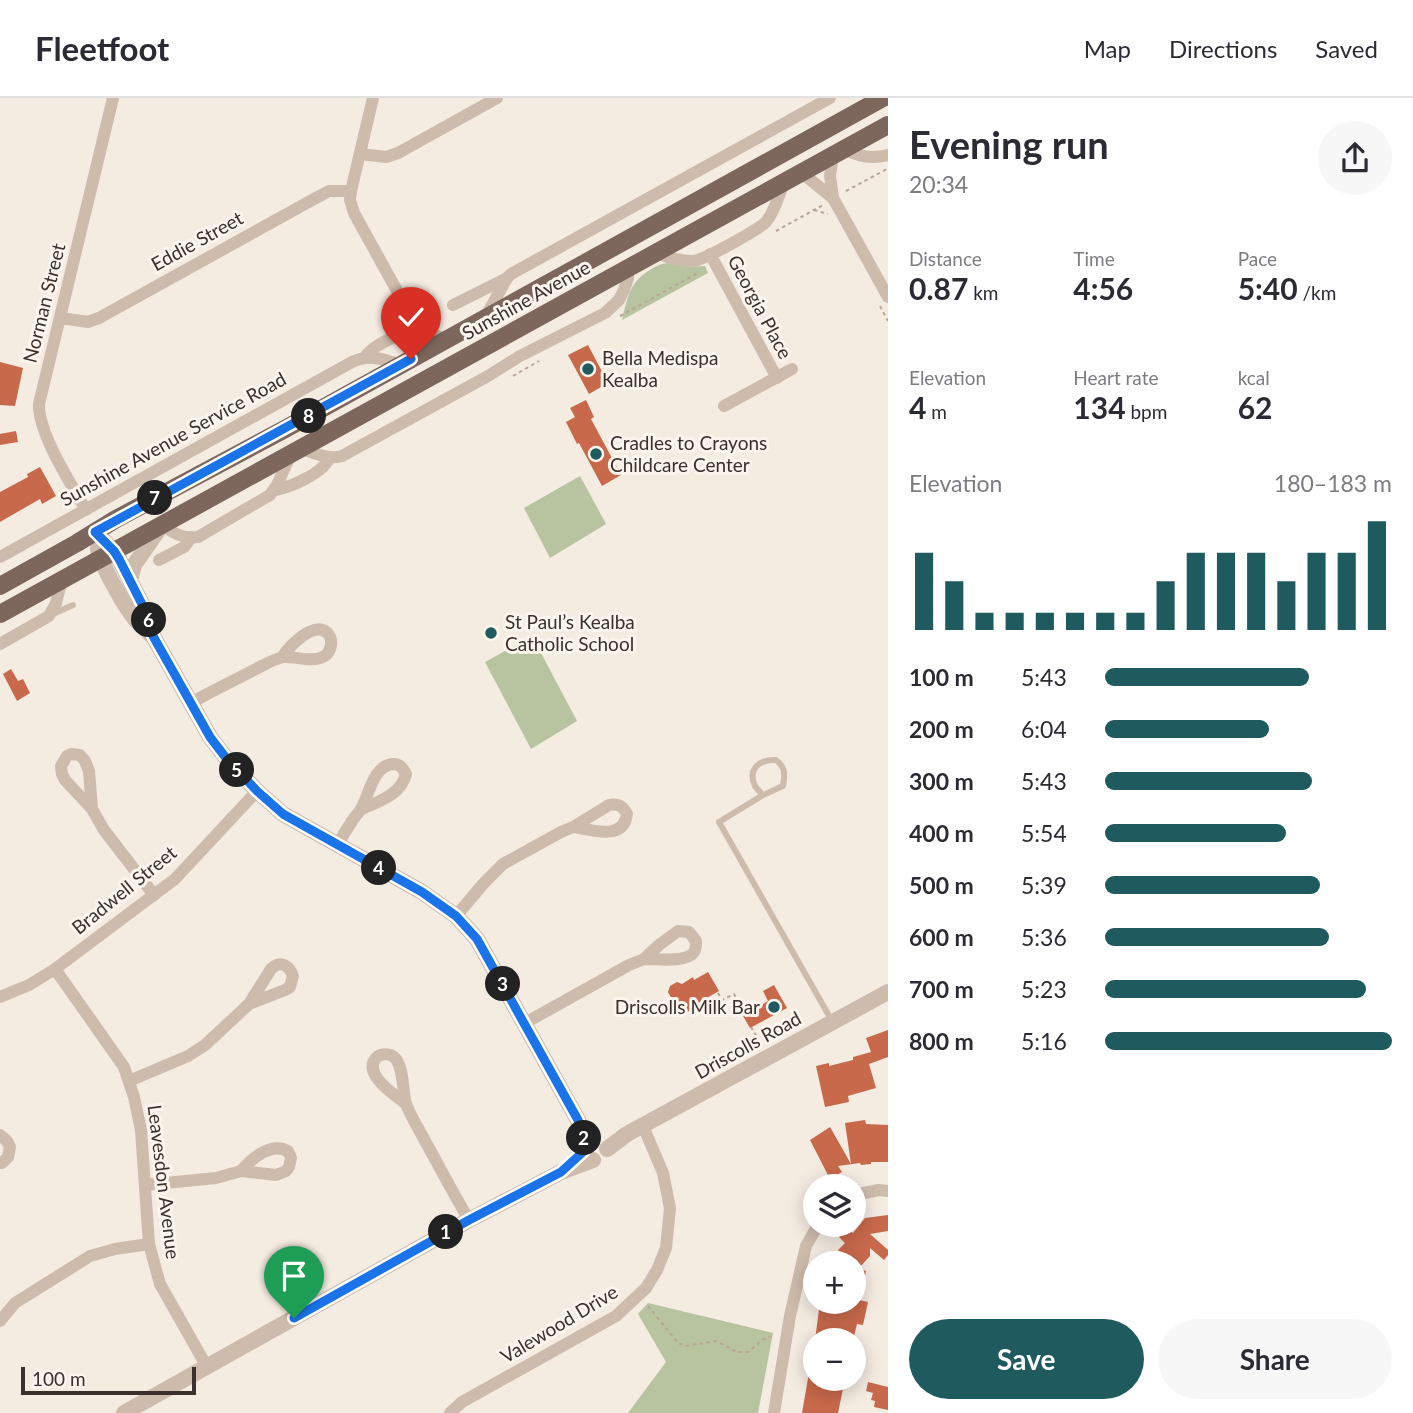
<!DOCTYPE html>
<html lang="en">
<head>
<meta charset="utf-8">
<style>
	:root { --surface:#fff; --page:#f7f7f7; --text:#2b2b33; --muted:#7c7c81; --line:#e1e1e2; --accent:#1f5a5e }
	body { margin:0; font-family:Lato,sans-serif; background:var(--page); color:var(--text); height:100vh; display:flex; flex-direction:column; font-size:26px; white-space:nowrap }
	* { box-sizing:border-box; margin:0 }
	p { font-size:23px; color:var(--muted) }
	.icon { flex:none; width:38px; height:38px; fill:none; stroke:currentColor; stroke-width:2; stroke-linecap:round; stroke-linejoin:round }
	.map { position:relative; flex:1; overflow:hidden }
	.drawer { display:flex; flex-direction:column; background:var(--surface); width:525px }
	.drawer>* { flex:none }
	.controls { position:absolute; left:803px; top:1076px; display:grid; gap:14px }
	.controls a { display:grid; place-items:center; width:63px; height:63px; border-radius:50%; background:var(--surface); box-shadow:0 4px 18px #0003; font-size:35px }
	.scale { position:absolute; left:21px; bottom:18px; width:175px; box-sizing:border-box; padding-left:7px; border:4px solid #3b302b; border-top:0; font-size:19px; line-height:24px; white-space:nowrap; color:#3b302b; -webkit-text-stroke:5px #fbf5ee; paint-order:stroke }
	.pin { position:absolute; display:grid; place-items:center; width:60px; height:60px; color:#fff; margin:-72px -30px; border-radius:50% 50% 50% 0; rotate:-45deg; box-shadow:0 0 7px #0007 }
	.pin .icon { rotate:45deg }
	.km { position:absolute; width:35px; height:35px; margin:-18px; border-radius:50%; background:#222; color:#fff; font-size:19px; line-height:35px; text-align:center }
	.round { display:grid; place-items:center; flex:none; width:74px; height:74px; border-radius:37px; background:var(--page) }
	.summary { display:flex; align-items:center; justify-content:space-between; height:119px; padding:0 21px }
	h1 { font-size:38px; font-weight:700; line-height:52px }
	.figures { display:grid; grid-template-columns:repeat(3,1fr); gap:10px; height:119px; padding:7px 21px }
	.figures div { display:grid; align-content:center }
	.figures b { font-size:30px; font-weight:700 }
	.figures small { font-size:19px; font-weight:400 }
	.figures p { font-size:19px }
	.chart { height:196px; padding:14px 21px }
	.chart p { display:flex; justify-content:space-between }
	.chart svg { width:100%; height:126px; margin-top:7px; stroke:var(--accent); stroke-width:6 }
	.cta { display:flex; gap:14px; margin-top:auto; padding:14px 21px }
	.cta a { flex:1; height:80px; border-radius:42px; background:var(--accent); color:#fff; font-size:28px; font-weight:700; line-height:80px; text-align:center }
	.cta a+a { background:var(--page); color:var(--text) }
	ul { padding:0 21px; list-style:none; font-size:23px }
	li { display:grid; grid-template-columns:112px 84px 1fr; align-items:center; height:52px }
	li i { height:18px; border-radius:9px; background:var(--accent) }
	header { display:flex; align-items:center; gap:42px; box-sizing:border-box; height:98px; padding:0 35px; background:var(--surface); border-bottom:2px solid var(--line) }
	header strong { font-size:33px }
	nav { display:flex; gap:38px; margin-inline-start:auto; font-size:24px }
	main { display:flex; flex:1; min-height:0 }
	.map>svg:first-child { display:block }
	.green { fill:#b8c4a0 }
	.building { fill:#c8694b }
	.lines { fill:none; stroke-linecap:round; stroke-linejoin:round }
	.path { stroke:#b9a596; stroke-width:2; stroke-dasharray:3.5 3.5; stroke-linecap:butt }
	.service { stroke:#cdbbac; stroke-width:6 }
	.minor { stroke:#cdbbac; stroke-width:12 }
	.tertiary { stroke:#cdbbac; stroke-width:16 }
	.primary { stroke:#7d675c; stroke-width:18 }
	.route-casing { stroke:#fff; stroke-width:14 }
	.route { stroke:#1a73e8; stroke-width:9 }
	.poi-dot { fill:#1f5a5e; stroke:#fbf5ee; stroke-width:2.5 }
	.labels { text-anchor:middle; stroke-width:6; stroke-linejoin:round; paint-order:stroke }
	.street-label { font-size:19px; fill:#3b302b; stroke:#fbf5ee }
	.poi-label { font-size:19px; fill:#3b302b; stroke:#fbf5ee; text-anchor:start }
</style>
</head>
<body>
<header>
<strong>Fleetfoot</strong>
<nav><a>Map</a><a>Directions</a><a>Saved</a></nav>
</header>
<main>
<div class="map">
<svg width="888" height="1315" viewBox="0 0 888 1315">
	<rect width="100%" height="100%" fill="#f4ebe1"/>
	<g class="green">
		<path d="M667,165L688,169L705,168L708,175L622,222C627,201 630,183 650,172C656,168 660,166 667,165Z"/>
		<polygon points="580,378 606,426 550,460 524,410"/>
		<polygon points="532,538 577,623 531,651 485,564"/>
		<polygon points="648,1205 773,1235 758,1315 628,1315 666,1264 638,1216"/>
	</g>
	<g class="building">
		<polygon points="588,247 608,285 589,296 568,257"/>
		<polygon points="0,264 23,270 15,308 0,307"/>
		<polygon points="586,302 594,319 591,321 621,377 602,388 579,345 577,346 566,324 575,319 570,310"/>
		<polygon points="16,333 18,344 0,347 0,336"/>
		<polygon points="40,369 56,398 42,406 40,401 0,424 0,394 28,379 27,376"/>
		<polygon points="11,571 18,583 23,581 30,595 17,603 3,576"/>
		<polygon points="708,874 719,893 693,908 695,910 679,918 672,909 674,905 668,894 670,888 677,884 682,886 693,879 694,882"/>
		<polygon points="774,887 787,910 750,930 743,918 763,907 763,906 768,903 763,893"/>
		<polygon points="888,932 888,959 869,966 876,990 848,998 849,1004 825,1009 816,968 829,965 829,968 853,962 853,959 871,954 866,940"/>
		<polygon points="865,1022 866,1026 888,1027 888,1064 871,1064 871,1066 861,1067 860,1065 838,1068 842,1074 830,1081 810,1042 830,1029 851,1066 845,1025"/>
		<polygon points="888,1117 888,1133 870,1136 888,1152 888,1157 884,1162 870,1150 870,1158 858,1171 866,1173 859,1202 868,1204 863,1227 857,1226 853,1242 815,1242 820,1204 854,1204 854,1166 852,1166 838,1152 845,1145 839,1139 847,1130 853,1135 865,1120"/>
		<polygon points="811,1263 816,1263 816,1281 845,1281 838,1315 802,1315"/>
		<polygon points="868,1284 888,1289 888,1312 874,1309 875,1303 871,1302 873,1295 866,1293"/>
	</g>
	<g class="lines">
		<g class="path">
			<polyline points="846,93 887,71"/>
			<polyline points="814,112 828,116"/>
			<polyline points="776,133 823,107"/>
			<polyline points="880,208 888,223"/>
			<polyline points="620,218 698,175"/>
			<polyline points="513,278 539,263"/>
			<polyline points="718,895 722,902 734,896 745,917"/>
			<polyline points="751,929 761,946"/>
			<path d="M648,1208L678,1245L686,1248L716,1243L737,1254H748C757,1247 762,1239 775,1238"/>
		</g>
		<g class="service">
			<polyline points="53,516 73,507"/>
			<path d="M763,697C760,694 757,691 755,688C747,671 760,661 776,662C786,670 785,676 783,688L763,697L719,724L832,923"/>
		</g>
		<g class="minor">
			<polyline points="373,0 351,93 350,102 354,115 412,220 433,236 446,242"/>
			<path d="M844,51C857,58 873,61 888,57"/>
			<polyline points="360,56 386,59 398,55 497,0"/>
			<polyline points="833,57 830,78 833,100 888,199"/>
			<polyline points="802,75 833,100"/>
			<path d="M656,155C667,159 681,164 693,163C703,163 759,131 766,124C775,113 779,97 784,84"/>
			<polyline points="710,156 777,280"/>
			<polyline points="453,207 507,180"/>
			<polyline points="61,220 88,224 99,220 314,101 329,93 351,93"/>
			<polyline points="485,220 507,180 511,176 830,0"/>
			<path d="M365,259C372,249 384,244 394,239"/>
			<polyline points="411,261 414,241 412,220"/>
			<polyline points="724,308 792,271"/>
			<path d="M301,351C314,355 329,362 342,358L488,278L520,258L605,215L619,202L624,192L628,180L627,170"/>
			<path d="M275,392C291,389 324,375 330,359"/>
			<path d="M86,412C71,386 38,335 39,306L113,0"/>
			<path d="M162,427C173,435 183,441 198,439L270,397L277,387L291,356"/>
			<path d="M0,459L352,264C369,256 384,261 401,267"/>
			<polyline points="159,462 184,449 191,440"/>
			<polyline points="0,546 49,518 56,505 62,481"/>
			<path d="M191,605C211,593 233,583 254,572C262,568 274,561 283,559C296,558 314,566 326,557C331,553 333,543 329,537C316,519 289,549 282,559"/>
			<polyline points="92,711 89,673 85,663 80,657 71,656 67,658 61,668 62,676 65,682 92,711 104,732 154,797"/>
			<path d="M337,747C342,739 347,731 352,723C355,718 360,714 362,709C369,696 374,667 393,666C400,666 403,670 406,676C401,697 379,703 362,711"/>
			<path d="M456,818L484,785L503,766L561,734L573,729L609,707C618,705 623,708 627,716C624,743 592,732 573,729"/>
			<polyline points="55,871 124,969 134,999 141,1032 149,1146 160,1186 207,1269"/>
			<polyline points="0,899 29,887 55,871 175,781 257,693"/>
			<path d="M525,925L629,867L644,861L659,847L678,833L689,834L696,843C696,846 696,851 694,854C687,865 656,861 644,861"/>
			<path d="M129,983L188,958L205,947L249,906L271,871C280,862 289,867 293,878L290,889L285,892L249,906"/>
			<path d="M405,1005C395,997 362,976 376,960C380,955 391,955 395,960C403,968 403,992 405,1002C408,1015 418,1029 424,1041C439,1068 453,1095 469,1122"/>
			<polyline points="0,1037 7,1043 10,1049 8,1059 2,1065 0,1065"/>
			<path d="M145,1087L216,1080L241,1073L276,1077L286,1073L289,1069L291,1060L288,1053C271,1044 252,1060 241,1073"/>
			<polyline points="854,1097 879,1092 888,1093"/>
			<polyline points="0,1223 15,1205 90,1158 115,1151 149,1146"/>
			<polyline points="450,1315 462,1304 616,1218 646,1190 657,1172 666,1150 670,1110 663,1075 643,1028"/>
			<polyline points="774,1315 790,1218 806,1148 818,1127"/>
		</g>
		<g class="tertiary">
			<polyline points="95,434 114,453 119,461 146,514 153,538 210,639 226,660 257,693 283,716 422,794 456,818 477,841 578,1022 586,1045"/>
			<path d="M98,450C101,467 123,506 135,521C140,526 146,531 151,537"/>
			<polyline points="130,482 134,467 162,427"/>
			<polyline points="607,1051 627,1036 888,894"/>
			<polyline points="124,1315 469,1122 561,1074 593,1062"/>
		</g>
		<g class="primary">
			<polyline points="0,488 77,445 116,421 285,331 883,0"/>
			<polyline points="0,516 888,27"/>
		</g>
	</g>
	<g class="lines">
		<g class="route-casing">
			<polyline id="route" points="294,1220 469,1122 561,1074 584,1053 586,1045 578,1022 477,841 456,818 422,794 283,716 257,693 226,660 210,639 153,538 146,514 119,461 114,453 95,434 411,261"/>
		</g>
		<use href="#route" class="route"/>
	</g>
	<g class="poi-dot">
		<circle cx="588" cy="271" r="7"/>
		<circle cx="596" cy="356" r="7"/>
		<circle cx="491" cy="535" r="7"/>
		<circle cx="774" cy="909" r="7"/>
	</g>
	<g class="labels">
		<g class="street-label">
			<text transform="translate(197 143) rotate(-29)" y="7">Eddie Street</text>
			<text transform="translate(526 202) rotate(-29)" y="7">Sunshine Avenue</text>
			<text transform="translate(44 205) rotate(-76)" y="7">Norman Street</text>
			<text transform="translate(760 209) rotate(62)" y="7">Georgia Place</text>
			<text transform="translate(173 341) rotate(-29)" y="7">Sunshine Avenue Service Road</text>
			<text transform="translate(124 792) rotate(-39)" y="7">Bradwell Street</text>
			<text transform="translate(748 947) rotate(-29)" y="7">Driscolls Road</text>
			<text transform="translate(164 1084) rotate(83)" y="7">Leavesdon Avenue</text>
			<text transform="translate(559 1226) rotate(-31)" y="7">Valewood Drive</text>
		</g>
		<g class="poi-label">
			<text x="602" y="267">Bella Medispa<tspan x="602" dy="22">Kealba</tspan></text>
			<text x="610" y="352">Cradles to Crayons<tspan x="610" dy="22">Childcare Center</tspan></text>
			<text x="505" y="531">St Paul’s Kealba<tspan x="505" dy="22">Catholic School</tspan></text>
			<text x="760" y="916" text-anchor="end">Driscolls Milk Bar</text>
		</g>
	</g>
</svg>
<div class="controls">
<a><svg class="icon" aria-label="layers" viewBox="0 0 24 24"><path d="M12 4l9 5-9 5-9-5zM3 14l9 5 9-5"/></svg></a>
<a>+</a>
<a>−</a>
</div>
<div class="scale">100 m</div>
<div class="pin" style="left:294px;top:1220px;background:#1e9e55"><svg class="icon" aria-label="arrive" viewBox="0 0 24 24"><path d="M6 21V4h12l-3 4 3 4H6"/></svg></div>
<div class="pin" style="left:411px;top:261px;background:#d93025"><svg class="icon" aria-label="check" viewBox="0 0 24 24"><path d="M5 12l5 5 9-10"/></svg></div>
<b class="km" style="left:446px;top:1134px">1</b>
<b class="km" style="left:584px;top:1040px">2</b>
<b class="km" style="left:503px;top:886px">3</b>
<b class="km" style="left:379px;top:770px">4</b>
<b class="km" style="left:237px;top:672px">5</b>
<b class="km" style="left:149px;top:522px">6</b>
<b class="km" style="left:155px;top:400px">7</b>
<b class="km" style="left:309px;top:318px">8</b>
</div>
<section class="drawer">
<div class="summary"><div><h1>Evening run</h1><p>20:34</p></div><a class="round"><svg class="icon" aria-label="share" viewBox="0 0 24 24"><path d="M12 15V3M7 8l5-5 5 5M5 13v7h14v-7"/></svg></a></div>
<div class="figures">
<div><p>Distance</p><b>0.87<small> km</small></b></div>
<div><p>Time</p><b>4:56</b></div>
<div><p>Pace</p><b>5:40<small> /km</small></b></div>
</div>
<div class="figures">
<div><p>Elevation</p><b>4<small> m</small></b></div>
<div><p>Heart rate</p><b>134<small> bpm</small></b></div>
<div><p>kcal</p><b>62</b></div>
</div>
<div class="chart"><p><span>Elevation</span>180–183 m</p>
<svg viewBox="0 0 160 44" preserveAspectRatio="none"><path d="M5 44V17M15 44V27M25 44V38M35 44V38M45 44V38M55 44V38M65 44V38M75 44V38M85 44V27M95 44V17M105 44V17M115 44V17M125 44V27M135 44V17M145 44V17M155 44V6"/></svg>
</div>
<ul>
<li><b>100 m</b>5:43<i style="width:71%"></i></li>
<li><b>200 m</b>6:04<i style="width:57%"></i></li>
<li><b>300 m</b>5:43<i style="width:72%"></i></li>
<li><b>400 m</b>5:54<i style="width:63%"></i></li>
<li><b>500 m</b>5:39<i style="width:75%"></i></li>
<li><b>600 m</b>5:36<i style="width:78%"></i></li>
<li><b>700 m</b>5:23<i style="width:91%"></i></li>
<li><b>800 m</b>5:16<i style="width:100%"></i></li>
</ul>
<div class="cta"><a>Save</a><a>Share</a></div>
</section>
</main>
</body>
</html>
